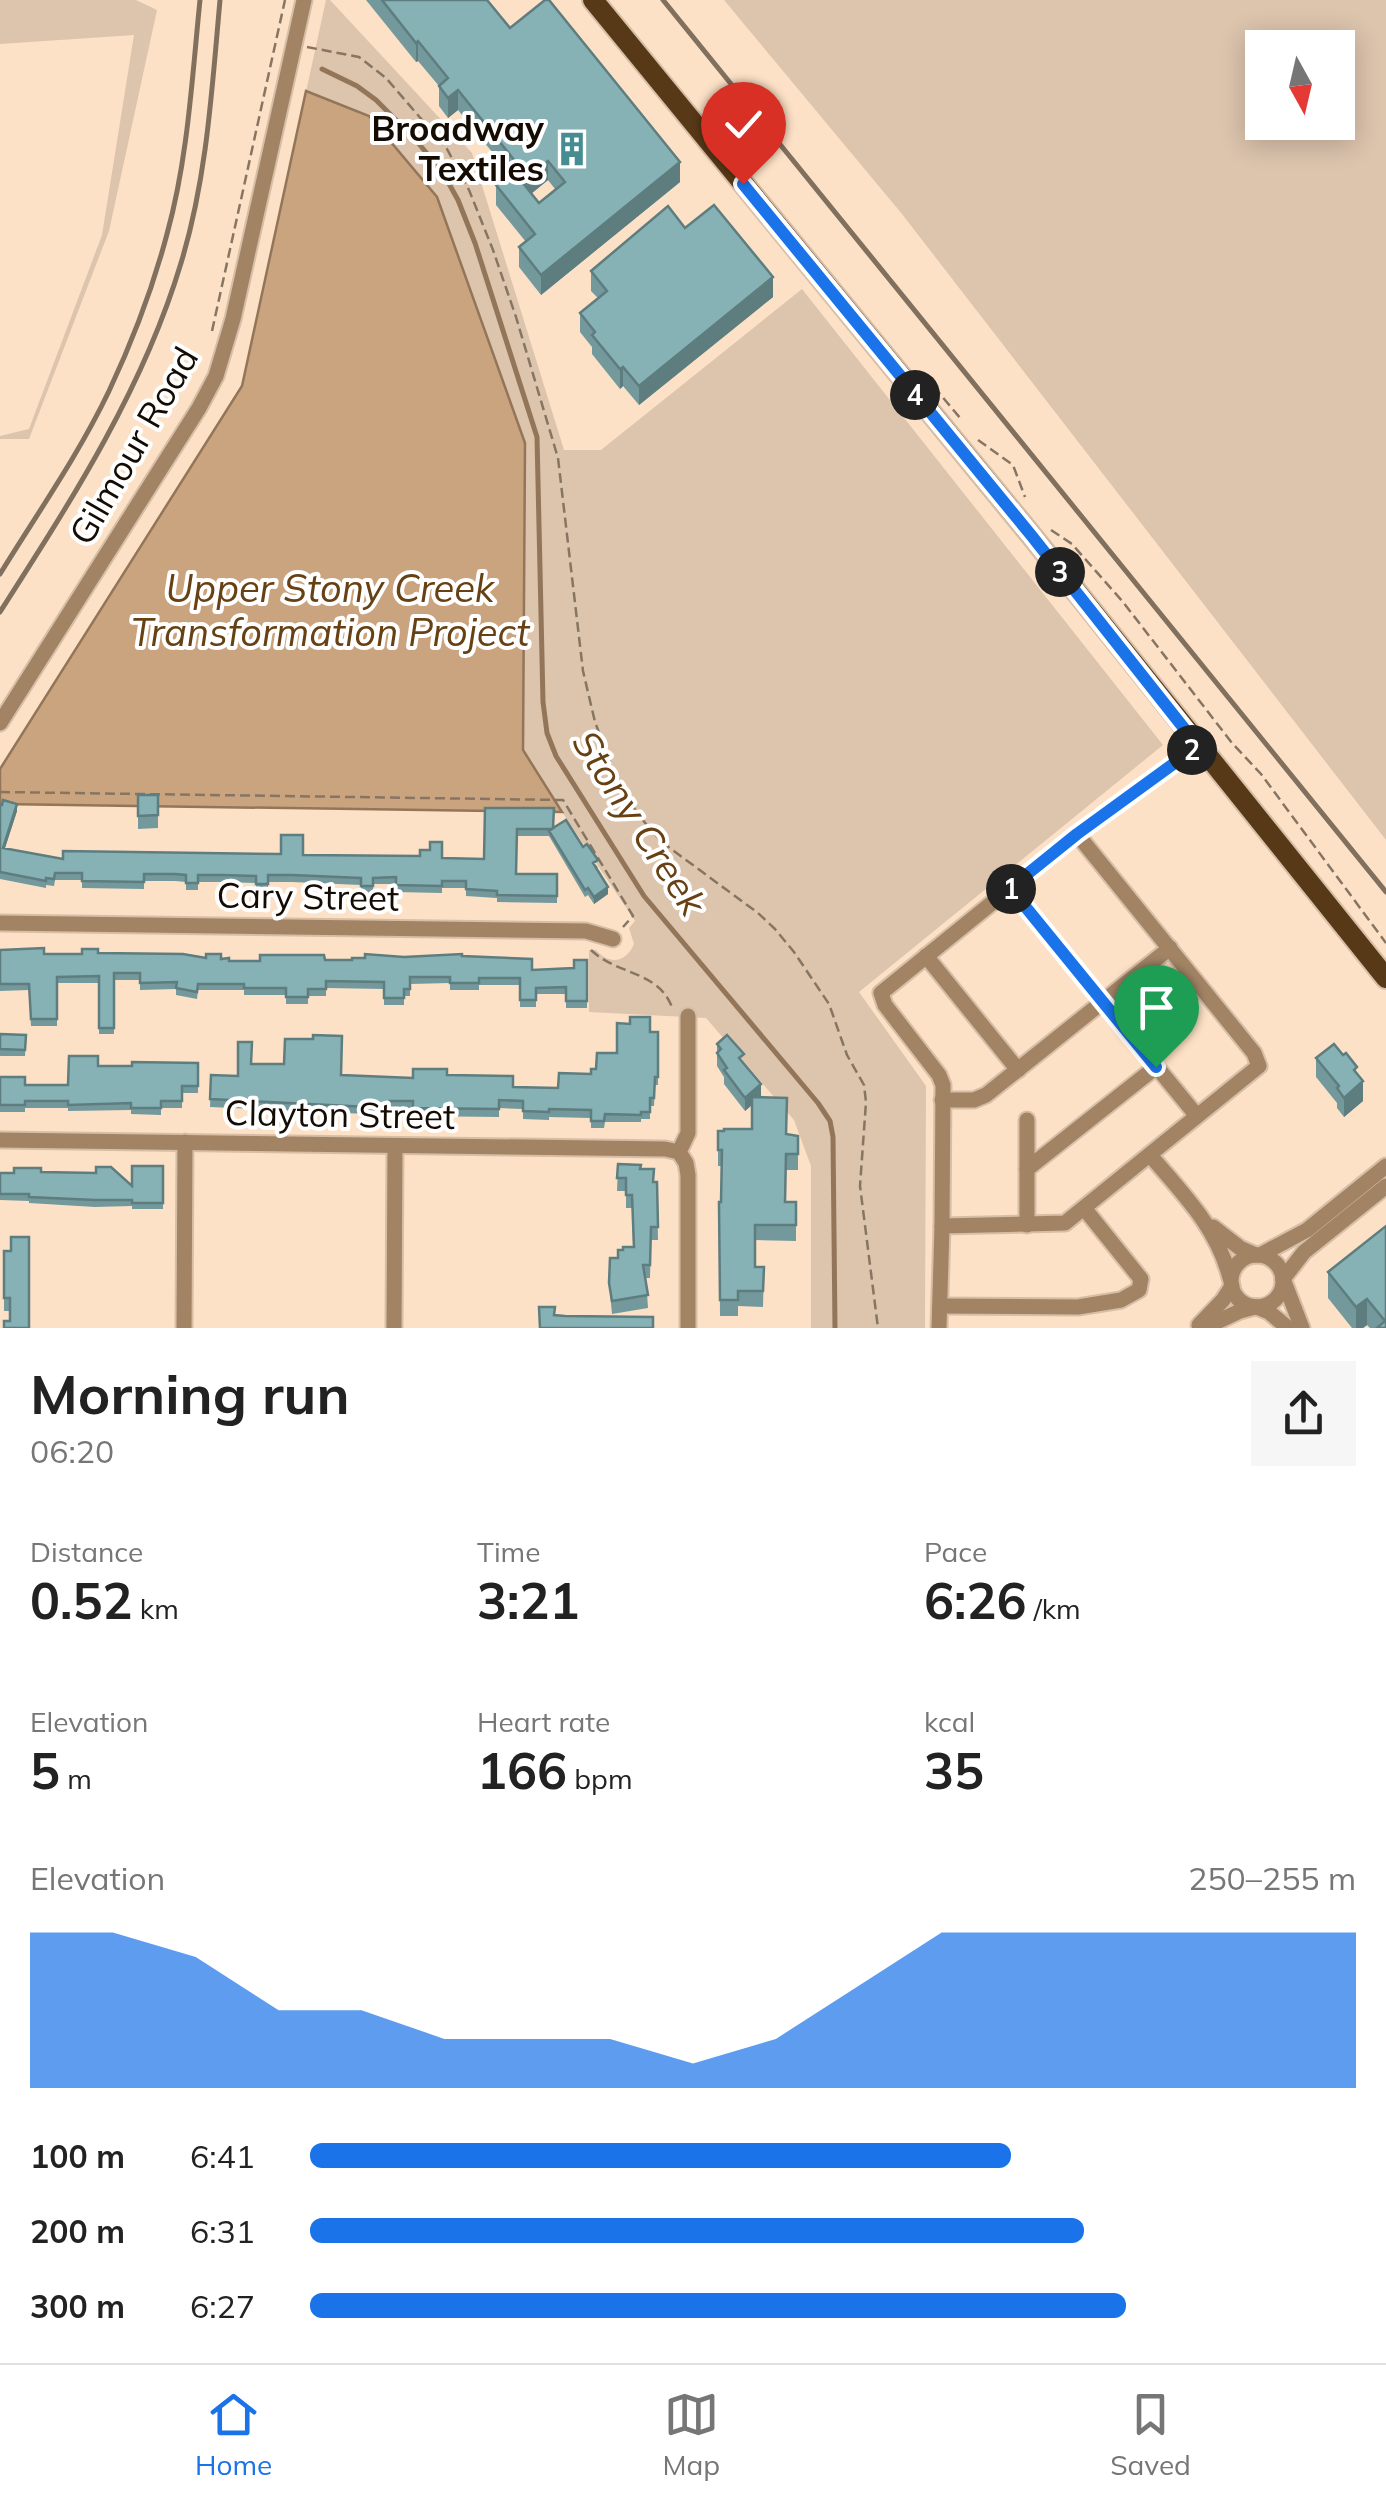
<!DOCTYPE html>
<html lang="en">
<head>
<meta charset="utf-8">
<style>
	:root { --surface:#fff; --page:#f6f6f6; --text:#222; --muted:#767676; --line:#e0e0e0; --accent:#1a73e8 }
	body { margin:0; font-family:Mulish,sans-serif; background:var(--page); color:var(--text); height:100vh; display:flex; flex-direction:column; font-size:38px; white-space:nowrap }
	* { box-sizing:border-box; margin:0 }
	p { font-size:32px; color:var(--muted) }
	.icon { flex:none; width:55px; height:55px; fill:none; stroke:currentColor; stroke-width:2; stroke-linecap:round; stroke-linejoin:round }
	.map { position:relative; height:1328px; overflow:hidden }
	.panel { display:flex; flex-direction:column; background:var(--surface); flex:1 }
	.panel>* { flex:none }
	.needle { width:65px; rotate:172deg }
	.tools { position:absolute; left:1245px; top:30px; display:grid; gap:20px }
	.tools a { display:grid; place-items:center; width:110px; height:110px; border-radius:0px; background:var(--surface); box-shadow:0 5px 25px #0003; font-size:50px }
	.pin { position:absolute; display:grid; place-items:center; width:85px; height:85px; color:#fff; margin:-102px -42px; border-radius:50% 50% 50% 0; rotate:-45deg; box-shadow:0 0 10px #0007 }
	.pin .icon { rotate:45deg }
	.km { position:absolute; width:50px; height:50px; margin:-25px; border-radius:50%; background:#222; color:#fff; font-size:28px; line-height:50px; text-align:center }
	.round { display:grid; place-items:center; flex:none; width:105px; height:105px; border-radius:0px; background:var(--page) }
	.summary { display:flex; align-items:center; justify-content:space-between; height:170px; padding:0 30px }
	h1 { font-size:55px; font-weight:700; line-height:75px }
	.metrics { display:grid; grid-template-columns:repeat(3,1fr); gap:15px; height:170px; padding:10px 30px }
	.metrics div { display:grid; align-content:center }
	.metrics b { font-size:50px; font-weight:700 }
	.metrics small { font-size:28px; font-weight:400 }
	.metrics p { font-size:28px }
	.chart { height:280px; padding:20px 30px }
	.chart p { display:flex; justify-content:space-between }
	.chart svg { width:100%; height:180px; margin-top:10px; fill:var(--accent); opacity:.7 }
	ul { padding:0 30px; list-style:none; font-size:32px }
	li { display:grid; grid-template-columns:160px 120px 1fr; align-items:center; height:75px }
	li i { height:25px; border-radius:12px; background:var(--accent) }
	.tab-bar { display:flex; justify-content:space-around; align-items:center; height:140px; border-top:2px solid var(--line); background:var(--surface); font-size:28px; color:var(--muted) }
	.tab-bar a { display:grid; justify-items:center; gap:5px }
	.tab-bar .selected { color:var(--accent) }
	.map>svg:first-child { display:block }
	.green { fill:#dcc4ad; fill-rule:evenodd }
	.water { fill:#caa47e; stroke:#937659; stroke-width:2.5 }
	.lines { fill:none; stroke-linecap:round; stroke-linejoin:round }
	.stream { stroke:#937659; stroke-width:5 }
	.minor-casing { stroke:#d7bfa7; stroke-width:19 }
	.major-casing { stroke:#d7bfa7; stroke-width:24 }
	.path { stroke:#877563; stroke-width:2.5; stroke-dasharray:10 5; stroke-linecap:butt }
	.minor { stroke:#a28465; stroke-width:15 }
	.major { stroke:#583917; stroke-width:20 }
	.rail { stroke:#82705f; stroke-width:5 }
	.wall { fill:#73999d; fill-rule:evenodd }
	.shaded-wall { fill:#5e7d7f }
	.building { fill:#86b2b6; stroke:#5e7d7f; stroke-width:2.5; fill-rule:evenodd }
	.route-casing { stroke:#fff; stroke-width:20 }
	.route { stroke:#1a73e8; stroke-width:12 }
	.labels { text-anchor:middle; stroke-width:8; stroke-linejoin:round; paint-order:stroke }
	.poi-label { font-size:35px; font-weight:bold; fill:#140b03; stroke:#fff; text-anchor:end }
	.street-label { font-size:35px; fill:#140b03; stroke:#fff }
	.water-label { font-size:38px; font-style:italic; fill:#674114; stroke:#fff }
</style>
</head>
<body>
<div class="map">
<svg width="1386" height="1328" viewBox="0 0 1386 1328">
	<rect width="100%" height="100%" fill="#fce1c6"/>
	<g class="green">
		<polygon points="0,0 136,0 157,10 109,231 29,439 0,439 0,436 29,429 102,235 134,35 0,44"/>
		<path d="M326,0H330L472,153L564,450H601L802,289L1163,745L859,992L926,1086L925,1328H811V1166L794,1120L706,1018L589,1012V950H596C609,965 626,963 634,944L629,928L635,921L562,812L0,804V769L242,386Z"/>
		<path d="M724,0H1386V840L902,214ZM1262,48H1338V122H1262Z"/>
	</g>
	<polygon class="water" points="306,91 369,116 437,197 525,443 523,750 562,812 0,804 0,769 242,386"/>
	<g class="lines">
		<polyline class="stream" points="322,69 357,86 376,100 415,139 443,173 458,200 475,243 537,437 543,702 547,733 556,756 644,896 818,1103 830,1121 833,1137 835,1328"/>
		<g class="minor-casing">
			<g id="minor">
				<polyline points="0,723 199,408 216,376 233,319 304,0"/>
				<polyline points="1010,888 1197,1116"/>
				<polyline points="0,923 586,931 613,939"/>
				<polyline points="926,956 1018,1070"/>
				<polyline points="942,1100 974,1100 986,1095 1170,948"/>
				<polyline points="0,1140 665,1149 679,1152"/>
				<path d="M1150,1155C1183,1194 1217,1227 1230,1278"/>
				<polyline points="1027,1169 1156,1067"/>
				<polyline points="1027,1225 1027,1120"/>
				<polyline points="942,1226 1065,1223 1259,1066 1254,1053 1077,834"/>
				<polyline points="1213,1227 1240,1248 1256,1255"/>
				<polyline points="1260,1255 1307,1230 1386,1166"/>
				<circle cx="1257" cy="1281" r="26"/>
				<polyline points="1283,1279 1304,1252 1386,1186"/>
				<polyline points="1283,1279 1302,1328"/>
				<polyline points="940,1306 1078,1307 1121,1300 1139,1290 1141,1279 1084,1208"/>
				<polyline points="1257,1307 1269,1312 1288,1328"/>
				<polyline points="1199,1325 1223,1300 1232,1286"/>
				<polyline points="184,1328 185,1142"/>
				<polyline points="394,1328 395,1146"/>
				<polyline points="688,1328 688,1175 686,1163 679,1152 688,1133 688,1016"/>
				<polyline points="939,1328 942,1226 943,1085 939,1075 885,1005 881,993 1077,834 1198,746"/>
				<polyline points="1204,1328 1240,1311 1255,1307"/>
			</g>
		</g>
		<g class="major-casing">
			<polyline id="major" points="593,0 1031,535 1386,978"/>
		</g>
		<g class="path">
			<polyline points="307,47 359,57 386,78 447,149 469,190 493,250 516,317 558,458 583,671 595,722 612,767 634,808 649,828 663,843 758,913 775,929 794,952 829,1004 847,1055 864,1085 866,1102 860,1186 878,1328"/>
			<polyline points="212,331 285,0"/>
			<polyline points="924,375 961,419"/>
			<polyline points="978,440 1013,465 1025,497"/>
			<polyline points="1051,530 1072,544 1123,602 1232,743 1261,774 1386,943"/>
			<polyline points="0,792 563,800 633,916 623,927"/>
			<path d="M591,950C618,976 660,970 673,1010"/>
		</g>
		<use href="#minor" class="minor"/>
		<use href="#major" class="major"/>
		<g class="rail">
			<polyline points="663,0 1386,892"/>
			<path d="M0,574C37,514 79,454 109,391C133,340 153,287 167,234C188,158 192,78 200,0"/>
			<path d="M0,612C71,501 143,390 181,263C207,178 212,88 220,0"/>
		</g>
	</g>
	<g class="wall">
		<path d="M366,0H487L510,28L680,182L541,295L519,267V247L526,242L496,205V185L510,174L458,110L448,118L439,106V86L418,61L416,62ZM548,180L555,189L539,203L531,194Z"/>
		<polygon points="685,228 773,297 639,405 623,386 620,389 592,354 592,347 580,332 580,313 598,298 591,291 591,271"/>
		<polygon points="138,795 158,795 158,828 138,829"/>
		<polygon points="0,805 17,811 5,848 63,859 303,855 484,859 485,808 554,828 598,867 596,868 608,894 594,904 588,895 585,897 549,836 517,836 516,874 557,874 557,903 497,902 497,898 466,896 466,888 442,888 442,893 396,892 396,884 373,884 373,893 361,893 361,885 292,882 268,882 268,891 256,891 256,883 222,882 198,882 198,890 186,890 186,882 175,881 144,881 144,889 82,888 82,880 55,880 54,886 46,885 46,888 0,879"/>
		<polygon points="0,950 44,954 98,953 221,959 229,961 352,960 404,957 462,956 532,970 574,968 587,960 587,1008 566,1008 566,994 536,994 536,1007 520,1007 520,985 479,985 479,990 450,990 450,983 410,984 410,996 404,996 404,1005 384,1005 384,989 326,988 326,996 308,996 308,1004 286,1004 286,995 244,995 244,990 198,990 197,999 176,995 176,989 140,990 140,980 114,980 114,1034 99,1034 99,983 57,983 57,1026 31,1026 29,990 0,991"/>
		<polygon points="650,1032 658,1032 658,1085 655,1085 654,1106 650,1106 650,1119 641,1119 641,1122 605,1122 604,1128 591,1128 591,1118 549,1117 549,1120 523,1119 523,1109 499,1108 499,1117 413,1116 413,1108 389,1108 389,1115 210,1107 211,1075 341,1075 413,1078 447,1075 513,1087 558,1088 591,1074 617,1053"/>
		<polygon points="0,1034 26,1035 25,1056 0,1056"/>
		<polygon points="717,1044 744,1063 761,1097 786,1134 798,1136 798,1170 786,1170 785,1202 796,1202 796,1241 755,1240 755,1267 764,1267 763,1307 738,1306 738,1316 720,1316 719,1202 721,1202 722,1166 718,1166 718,1131 752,1129 752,1105 745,1111 724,1084 724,1077 717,1066"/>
		<polygon points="1316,1058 1357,1074 1363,1101 1344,1117 1337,1108 1337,1103 1316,1077"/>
		<polygon points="198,1063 198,1093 182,1093 182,1108 161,1108 161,1115 131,1114 131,1110 68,1111 68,1108 25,1108 25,1112 0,1112 0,1077 25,1085 68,1085 98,1066"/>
		<polygon points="618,1164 640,1169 653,1182 657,1182 658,1240 651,1240 650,1278 646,1278 648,1308 612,1314 609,1283 618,1258 623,1250 633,1247 632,1208 626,1208 626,1191 617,1191"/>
		<polygon points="163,1166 163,1209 132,1209 132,1206 95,1207 29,1203 29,1201 0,1200 0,1173 96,1173 132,1186"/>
		<polygon points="1386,1226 1386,1328 1370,1328 1367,1325 1363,1328 1352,1328 1328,1298 1328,1272"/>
		<polygon points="4,1251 11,1251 10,1321 10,1311 4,1311"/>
	</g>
	<g class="shaded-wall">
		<polygon points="418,41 418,61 416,62 416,43"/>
		<polygon points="458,90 458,110 448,118 448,98"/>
		<polygon points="548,161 548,180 522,201 522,182"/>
		<polygon points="680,162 680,182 541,295 541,275"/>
		<polygon points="773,277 773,297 639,405 639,386"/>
		<polygon points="623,367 623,386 620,389 620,369"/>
		<polygon points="17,804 17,811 3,854 3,848"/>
		<polygon points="608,887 608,894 594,904 594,897"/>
		<polygon points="1363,1081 1363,1101 1344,1117 1344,1098"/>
		<polygon points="761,1084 761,1097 745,1111 745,1098"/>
		<polygon points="1367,1299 1367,1325 1363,1328 1356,1328 1356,1307"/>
	</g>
	<g class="building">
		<path d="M382,0H487L510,28L545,0H549L680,162L541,275L519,247L535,234L496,185L519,166L458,90L448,98L439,86L448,78L418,41L416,43ZM548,161L565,182L539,203L522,182Z"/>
		<polygon points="714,205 773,277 639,386 623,367 620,369 592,335 595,332 580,313 607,291 591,271 668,206 685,228"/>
		<polygon points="138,795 158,795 158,815 138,816"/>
		<polygon points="3,800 17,804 3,848 63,859 63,851 281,854 281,835 303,835 303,855 420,856 420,850 430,850 430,842 442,842 442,858 484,859 485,808 554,808 553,828 566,820 583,847 587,844 598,860 593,863 608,887 594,897 588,888 585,890 549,831 552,829 517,829 516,874 557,874 557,896 497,895 497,891 466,889 466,881 442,881 442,886 396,885 396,877 373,878 373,886 361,886 361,878 292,875 268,875 268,884 256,884 256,876 222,875 198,875 198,883 186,883 186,875 175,874 144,874 144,882 82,881 82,873 55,873 54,879 46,878 46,881 0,872 0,805 2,805"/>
		<polygon points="44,948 44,954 82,954 82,949 98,949 98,953 183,954 206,958 206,954 221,954 221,959 229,958 229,961 260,961 260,955 324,955 325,960 352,960 352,958 365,958 365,954 404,957 462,954 462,956 532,959 532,970 574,968 574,960 587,960 587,1001 566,1001 566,987 536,988 536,1000 520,1000 520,978 479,978 479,983 450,983 450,977 410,977 410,989 404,989 404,998 384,998 384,982 326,981 326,989 308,989 308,997 286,997 286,988 244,988 244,984 198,984 197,992 176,988 177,982 140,983 140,973 114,973 114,1028 99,1028 99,976 57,977 57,1019 31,1019 29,984 0,984 0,950"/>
		<polygon points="630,1017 650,1017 650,1032 658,1032 658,1077 655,1077 654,1098 650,1098 650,1112 641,1112 641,1115 605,1114 604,1121 591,1121 591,1110 549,1109 549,1112 523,1111 523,1101 499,1100 499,1109 413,1108 413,1101 389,1101 389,1108 210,1099 211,1075 238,1076 238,1042 252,1042 251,1064 284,1064 285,1039 313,1039 313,1035 342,1036 341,1075 413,1078 413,1069 447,1069 447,1075 513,1076 513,1087 558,1088 559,1073 591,1074 591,1069 596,1069 597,1053 617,1053 617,1023 630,1024"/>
		<polygon points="0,1034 26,1035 25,1050 0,1049"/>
		<polygon points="727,1035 744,1054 739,1058 761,1084 745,1098 724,1070 727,1068 717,1053 721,1049 717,1044"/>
		<polygon points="1334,1044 1343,1055 1346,1053 1357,1067 1354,1070 1363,1081 1344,1098 1337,1088 1339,1086 1316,1058"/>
		<polygon points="69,1056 98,1056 98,1066 132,1066 132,1062 198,1063 198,1086 182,1086 182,1101 161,1101 161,1108 131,1108 131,1103 68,1105 68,1101 25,1101 25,1105 0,1105 0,1077 25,1077 25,1085 68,1085"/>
		<polygon points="752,1097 787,1098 786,1134 798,1136 798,1154 786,1154 785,1202 796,1202 796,1225 755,1225 755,1267 764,1267 763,1291 738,1291 738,1300 720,1300 719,1202 721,1202 722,1150 718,1150 718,1131 724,1131 724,1129 752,1129"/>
		<polygon points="618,1164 641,1165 640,1169 654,1169 653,1182 657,1182 658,1227 651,1227 650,1265 643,1265 648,1295 612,1301 609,1283 610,1258 618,1258 618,1250 623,1250 623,1247 634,1247 632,1195 626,1195 626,1178 617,1178"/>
		<polygon points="132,1166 163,1166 163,1203 132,1203 132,1200 95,1200 29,1197 29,1194 0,1194 0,1173 14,1173 14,1168 41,1168 41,1172 96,1173 96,1167 111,1167 132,1186"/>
		<polygon points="1386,1226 1386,1328 1377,1328 1385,1321 1367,1299 1356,1307 1328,1272"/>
		<polygon points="11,1237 29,1237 29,1328 4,1328 4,1321 10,1321 10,1298 4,1298 4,1251 11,1251"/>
		<polygon points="539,1307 555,1307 554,1315 565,1316 653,1317 653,1328 540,1328"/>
	</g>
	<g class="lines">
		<g class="route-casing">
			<polyline id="route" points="743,184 1031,535 1198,746 1077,834 1010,888 1156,1067"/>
		</g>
		<use href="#route" class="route"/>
	</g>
	<defs>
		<g id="building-bare" transform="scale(2.7)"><path d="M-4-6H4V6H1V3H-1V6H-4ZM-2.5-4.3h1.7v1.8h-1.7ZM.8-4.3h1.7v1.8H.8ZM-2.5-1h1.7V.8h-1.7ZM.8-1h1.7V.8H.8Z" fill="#458c93" stroke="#fff" stroke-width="2.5" paint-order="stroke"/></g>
	</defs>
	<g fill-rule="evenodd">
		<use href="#building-bare" x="572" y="149"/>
	</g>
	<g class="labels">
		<g class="poi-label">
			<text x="544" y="141">Broadway<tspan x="544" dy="40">Textiles</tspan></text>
		</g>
		<g class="street-label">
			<text transform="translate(134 446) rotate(-60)" y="12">Gilmour Road</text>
			<text transform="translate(308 897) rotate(1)" y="12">Cary Street</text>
			<text transform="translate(340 1115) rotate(1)" y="12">Clayton Street</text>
		</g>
		<g class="water-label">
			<text x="330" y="602">Upper Stony Creek<tspan x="330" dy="44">Transformation Project</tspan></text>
			<text transform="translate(639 823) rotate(57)" y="13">Stony Creek</text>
		</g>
	</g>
</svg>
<div class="tools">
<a><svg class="needle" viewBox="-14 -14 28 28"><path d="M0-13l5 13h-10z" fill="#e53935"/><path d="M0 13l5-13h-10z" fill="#767676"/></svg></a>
</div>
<div class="pin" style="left:1156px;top:1067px;background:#1e9e55"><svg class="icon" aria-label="arrive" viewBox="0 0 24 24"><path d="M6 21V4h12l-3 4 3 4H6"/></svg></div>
<div class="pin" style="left:743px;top:184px;background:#d93025"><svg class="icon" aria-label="check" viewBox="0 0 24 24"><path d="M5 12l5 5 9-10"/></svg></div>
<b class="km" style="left:1011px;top:889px">1</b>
<b class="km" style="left:1192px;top:750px">2</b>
<b class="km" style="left:1060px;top:572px">3</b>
<b class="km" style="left:915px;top:395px">4</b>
</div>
<section class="panel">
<div class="summary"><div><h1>Morning run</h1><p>06:20</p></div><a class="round"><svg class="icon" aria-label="share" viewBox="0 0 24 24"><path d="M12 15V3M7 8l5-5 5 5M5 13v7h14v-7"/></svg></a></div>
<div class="metrics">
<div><p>Distance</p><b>0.52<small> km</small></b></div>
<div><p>Time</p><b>3:21</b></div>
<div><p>Pace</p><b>6:26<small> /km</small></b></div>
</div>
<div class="metrics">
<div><p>Elevation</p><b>5<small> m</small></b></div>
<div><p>Heart rate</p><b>166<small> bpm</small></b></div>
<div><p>kcal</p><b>35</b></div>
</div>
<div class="chart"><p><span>Elevation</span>250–255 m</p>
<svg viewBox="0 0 160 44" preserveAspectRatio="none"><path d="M0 44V6L10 6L20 12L30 25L40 25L50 32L60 32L70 32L80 38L90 32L100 19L110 6L120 6L130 6L140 6L150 6L160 6V44z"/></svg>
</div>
<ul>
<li><b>100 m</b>6:41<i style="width:67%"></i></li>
<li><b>200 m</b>6:31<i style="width:74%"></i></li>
<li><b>300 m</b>6:27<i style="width:78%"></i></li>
</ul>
</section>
<nav class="tab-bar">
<a class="selected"><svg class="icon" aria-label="home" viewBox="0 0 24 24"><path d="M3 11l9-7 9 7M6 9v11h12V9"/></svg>Home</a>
<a><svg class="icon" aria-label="map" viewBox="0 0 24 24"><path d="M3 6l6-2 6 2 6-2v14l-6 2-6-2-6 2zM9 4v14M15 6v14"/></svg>Map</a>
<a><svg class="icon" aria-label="saved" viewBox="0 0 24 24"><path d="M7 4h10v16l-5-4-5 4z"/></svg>Saved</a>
</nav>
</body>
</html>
